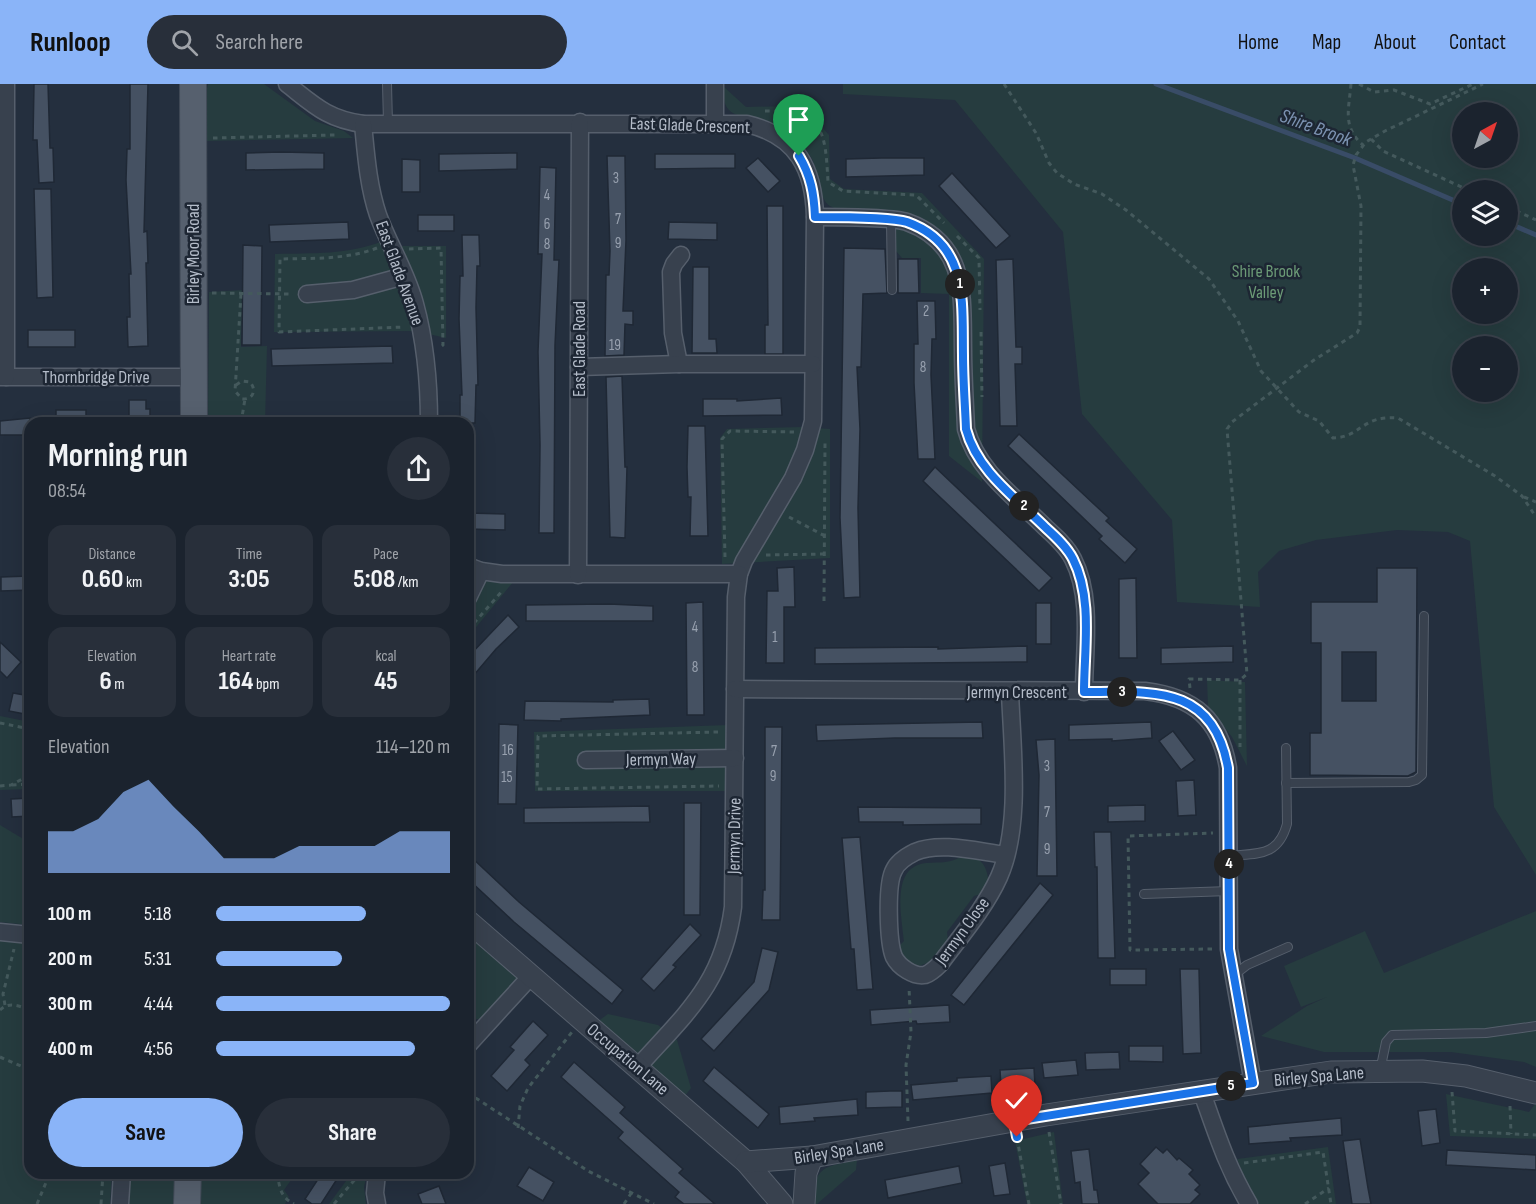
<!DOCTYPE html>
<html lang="en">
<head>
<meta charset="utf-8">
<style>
	:root { --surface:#1b232e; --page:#282f3a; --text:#f1f3f6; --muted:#a0a4aa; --line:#39404a; --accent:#8ab4f8 }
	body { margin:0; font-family:"Sofia Sans Condensed",sans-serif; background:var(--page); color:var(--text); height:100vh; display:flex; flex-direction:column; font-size:22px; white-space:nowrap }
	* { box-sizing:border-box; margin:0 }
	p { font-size:20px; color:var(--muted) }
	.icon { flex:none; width:33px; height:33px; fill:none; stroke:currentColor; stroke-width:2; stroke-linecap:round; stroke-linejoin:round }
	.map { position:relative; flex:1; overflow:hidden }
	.panel { position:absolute; left:24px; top:333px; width:450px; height:762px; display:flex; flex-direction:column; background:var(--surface); border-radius:18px; box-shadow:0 6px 24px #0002,0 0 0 2px var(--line) }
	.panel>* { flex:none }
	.needle { width:39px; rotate:40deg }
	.controls { position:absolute; left:1452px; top:18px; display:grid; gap:12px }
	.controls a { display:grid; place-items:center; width:66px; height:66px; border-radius:50%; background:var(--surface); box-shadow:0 6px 24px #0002,0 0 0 2px var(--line); font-size:30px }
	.pin { position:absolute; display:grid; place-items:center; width:51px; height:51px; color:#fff; margin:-62px -26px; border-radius:50% 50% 50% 0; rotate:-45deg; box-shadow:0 0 6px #0007 }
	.pin .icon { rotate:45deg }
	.km { position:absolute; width:30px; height:30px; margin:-15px; border-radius:50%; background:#222; color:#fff; font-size:16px; line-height:30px; text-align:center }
	.round { display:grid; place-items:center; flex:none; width:63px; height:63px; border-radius:32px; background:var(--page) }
	.head { display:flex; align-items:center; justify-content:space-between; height:102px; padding:0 24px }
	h1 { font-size:33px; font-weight:700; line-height:45px }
	.metrics { display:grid; grid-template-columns:repeat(3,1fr); gap:9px; height:102px; padding:6px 24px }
	.metrics div { display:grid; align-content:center; border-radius:15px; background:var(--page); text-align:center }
	.metrics b { font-size:26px; font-weight:700 }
	.metrics small { font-size:16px; font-weight:400 }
	.metrics p { font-size:16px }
	.chart { height:168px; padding:12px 24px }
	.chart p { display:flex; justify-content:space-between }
	.chart svg { width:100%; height:108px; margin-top:6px; fill:var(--accent); opacity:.7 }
	.primary-button { display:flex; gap:12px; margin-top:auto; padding:12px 24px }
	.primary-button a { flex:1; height:69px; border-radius:36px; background:var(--accent); color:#111; font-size:24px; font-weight:700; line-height:69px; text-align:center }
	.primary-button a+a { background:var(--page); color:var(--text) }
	ul { padding:0 24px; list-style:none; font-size:20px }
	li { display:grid; grid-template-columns:96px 72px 1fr; align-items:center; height:45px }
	li i { height:15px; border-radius:8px; background:var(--accent) }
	header { display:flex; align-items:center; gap:36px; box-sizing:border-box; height:84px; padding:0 30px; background:var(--accent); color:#111 }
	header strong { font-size:28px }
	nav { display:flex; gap:33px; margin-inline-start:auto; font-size:21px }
	.search { width:420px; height:54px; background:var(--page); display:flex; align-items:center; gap:15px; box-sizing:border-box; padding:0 21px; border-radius:33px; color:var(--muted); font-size:22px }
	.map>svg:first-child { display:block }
	.green { fill:#263c3f; fill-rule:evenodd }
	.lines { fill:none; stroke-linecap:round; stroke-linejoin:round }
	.stream { stroke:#394c67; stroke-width:5 }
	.building { fill:#455162; stroke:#1f2835; stroke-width:1.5; fill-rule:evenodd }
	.service-casing { stroke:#565f6c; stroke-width:10 }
	.minor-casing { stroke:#565f6c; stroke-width:19 }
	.tertiary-casing { stroke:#565f6c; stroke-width:23 }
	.primary-casing { stroke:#414a57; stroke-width:28 }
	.path { stroke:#44595c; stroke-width:3; stroke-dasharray:4.5 4.5; stroke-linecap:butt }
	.service { stroke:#38414e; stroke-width:8 }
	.minor { stroke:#38414e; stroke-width:16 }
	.tertiary { stroke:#38414e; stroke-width:21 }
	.primary { stroke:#56606e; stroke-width:26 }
	.route-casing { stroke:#fff; stroke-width:12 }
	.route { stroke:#1a73e8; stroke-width:8 }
	.labels { text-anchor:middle; stroke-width:5; stroke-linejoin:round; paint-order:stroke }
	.number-label { font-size:15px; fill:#98a1af }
	.street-label { font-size:18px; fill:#b4bcc9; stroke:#1d2633 }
	.park-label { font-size:18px; fill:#6b9a76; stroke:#1d2633 }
	.water-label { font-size:20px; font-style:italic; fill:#7c92b1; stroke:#1d2633 }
</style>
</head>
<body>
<header>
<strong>Runloop</strong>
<div class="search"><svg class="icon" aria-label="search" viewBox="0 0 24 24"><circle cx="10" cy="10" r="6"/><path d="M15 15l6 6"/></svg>Search here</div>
<nav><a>Home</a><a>Map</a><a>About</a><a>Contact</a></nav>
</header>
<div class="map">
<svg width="1536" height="1120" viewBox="0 0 1536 1120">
	<rect width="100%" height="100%" fill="#242f3e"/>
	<g class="green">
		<polygon points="208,0 264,0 315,37 344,47 353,54 207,57 204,17"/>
		<path d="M843,0H1536V791L1494,723L1470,457L1448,448L1397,446L1316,456L1279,467L1258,488L1260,523L1177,518L1172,436L1082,330L1063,148L955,16L843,10ZM1462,28H1508V74H1462ZM1508,106V152H1462V106ZM1462,184H1508V230H1462ZM1462,262H1508V308H1462Z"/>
		<path d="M724,3L746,23L792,22L813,33L829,51L830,95L844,105L922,109L984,175L982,398L949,372V210L921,209V174H902L896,167L893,128C875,127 846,133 830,122C818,115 819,87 811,73C804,63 794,54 785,47C758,25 719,45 724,3Z"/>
		<path d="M383,157L397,162H446V254L416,247L274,248L275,170C312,169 348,171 383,157Z"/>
		<polygon points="243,206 241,263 267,262 265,339 208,339 209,208"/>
		<polygon points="802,343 830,345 830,474 722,480 720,354 727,345"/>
		<polygon points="468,488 487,496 514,497 468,553"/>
		<polygon points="1207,596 1245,598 1247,682 1232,653 1208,622"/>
		<polygon points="0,632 30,638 30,705 0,706"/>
		<polygon points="728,641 728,707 535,707 534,648"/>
		<polygon points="0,741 30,759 30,841 0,838"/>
		<path d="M963,771C983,773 987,782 989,801L981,810L974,812L947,848L948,856L930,878L919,882L907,877L899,868V862L904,857C902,832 890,783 926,779C940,778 951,780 963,771Z"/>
		<polygon points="1536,827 1536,983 1524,978 1451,968 1324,968 1261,952 1307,922 1327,913 1301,923 1284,882 1365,847 1384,889"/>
		<polygon points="468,851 517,894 480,935 471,935 468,938"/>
		<polygon points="0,854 30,857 30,1089 112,1089 110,1120 0,1120"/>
		<polygon points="608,930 658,941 677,956 691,1004 684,1013 597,938"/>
		<polygon points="1446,1010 1529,1028 1536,1019 1536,1055 1450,1052"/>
		<polygon points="1054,1048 1063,1120 1027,1120 1015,1057"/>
		<polygon points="1328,1063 1336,1120 1259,1120 1250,1108 1237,1075"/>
		<path d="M857,1076L856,1086L817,1120H811C817,1081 821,1084 857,1076Z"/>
		<polygon points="129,1089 177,1089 176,1120 126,1120"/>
		<polygon points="199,1089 296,1089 284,1106 289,1113 285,1120 199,1120"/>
		<polygon points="352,1089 367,1089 364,1103 366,1120 329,1120"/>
	</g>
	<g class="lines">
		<g class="stream">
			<polyline points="1156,0 1355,74 1462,120"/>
			<polyline points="1508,139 1536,151"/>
		</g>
	</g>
	<g class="building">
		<polygon points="34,0 48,0 50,64 53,64 54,98 39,99 37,56 33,56"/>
		<polygon points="130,0 148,0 144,148 147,147 148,179 146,179 148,262 128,263 127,233 130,233 129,190 131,190 126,96 127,65 130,65"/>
		<polygon points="281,68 324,69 324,85 246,86 246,69"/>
		<polygon points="517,69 517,85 439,87 439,70"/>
		<polygon points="655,70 735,70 735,84 655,85"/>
		<polygon points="607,72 625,72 626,156 623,227 633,227 633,241 625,240 624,271 605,272 606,191 609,191 610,167"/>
		<polygon points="758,74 780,97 768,108 746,84"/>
		<polygon points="881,74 924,74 924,91 846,93 846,75"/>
		<polygon points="402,75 420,76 420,108 402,108"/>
		<polygon points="540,83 556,84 554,176 559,176 555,261 554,449 539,449 540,361 538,268 542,170 538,170"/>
		<polygon points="952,89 1010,152 996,164 939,102"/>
		<polygon points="34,105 51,105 53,213 37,214"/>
		<polygon points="767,122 783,122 783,270 765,270 765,241 768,241"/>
		<rect x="418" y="131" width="36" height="16"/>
		<polygon points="348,138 349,155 270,158 269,141"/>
		<polygon points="669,138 717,139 717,156 668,155"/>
		<polygon points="462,151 479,151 480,182 477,182 476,224 478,301 476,301 475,339 460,339 460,311 462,311 459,235 460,192 463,192"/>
		<polygon points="243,161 262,162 261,261 242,261"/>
		<polygon points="844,164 885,165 887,209 863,210 861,283 857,283 860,345 858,424 860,513 844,514 840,434"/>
		<polygon points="898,175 918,175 919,209 898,209"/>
		<polygon points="1013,175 1016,263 1022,263 1022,280 1015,280 1017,342 1000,342 996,176"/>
		<polygon points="693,183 709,183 709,255 716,255 717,269 692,269"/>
		<polygon points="917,217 935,217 936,255 932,255 931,291 935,375 918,375 914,299 914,260 918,260"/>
		<rect x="28" y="246" width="47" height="17"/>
		<polygon points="392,262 393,279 272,282 271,265"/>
		<polygon points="622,292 625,383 627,383 625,454 610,453 606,293"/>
		<polygon points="781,314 782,331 703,332 703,315 737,315 737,317"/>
		<polygon points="129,316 146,316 146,325 150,325 150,339 129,339"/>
		<rect x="56" y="326" width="30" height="13"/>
		<polygon points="30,334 30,351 0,351 0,337"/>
		<polygon points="688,342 705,342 708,452 690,452 691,413 688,413 687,383"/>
		<polygon points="1019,350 1096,422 1109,434 1106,437 1137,465 1125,479 1099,455 1102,452 1008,362"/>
		<polygon points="935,383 1052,494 1039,507 923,397"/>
		<polygon points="468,429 505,430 505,446 468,445"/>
		<polygon points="794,483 795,523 784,523 784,579 766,579 767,507 778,507 777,484"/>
		<path d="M1377,484H1417L1416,688L1408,692L1310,691V649H1321V559H1311V518H1377ZM1342,568H1376V617H1342Z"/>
		<polygon points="30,492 30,506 1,507 1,493"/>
		<polygon points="1136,494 1137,574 1119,574 1119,495"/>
		<polygon points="703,518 704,631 687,631 686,519"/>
		<rect x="1036" y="519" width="15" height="41"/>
		<polygon points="609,520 653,522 653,537 526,537 526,521"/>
		<polygon points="508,531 519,543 496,565 468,598 468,573"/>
		<polygon points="0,558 21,578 7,594 0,587"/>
		<polygon points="1027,562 1027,578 815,580 815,564 938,563 938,565"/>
		<polygon points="1233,562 1233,578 1161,580 1161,564"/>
		<polygon points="13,609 30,612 30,631 9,627"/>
		<polygon points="649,615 650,631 561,635 561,637 524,636 525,617 613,618 613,616"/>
		<polygon points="982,638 983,654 895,654 817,657 816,641"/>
		<polygon points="1151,638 1152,654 1112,657 1112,655 1069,656 1069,641"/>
		<polygon points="499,640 518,641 516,720 498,720"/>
		<polygon points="765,643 782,643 780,836 762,836 763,806 765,806"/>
		<polygon points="1173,647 1195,676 1181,686 1159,657"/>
		<polygon points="1055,655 1057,792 1037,792 1039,691 1036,656"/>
		<polygon points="1194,696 1196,731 1178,732 1176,697"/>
		<polygon points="30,714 30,732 12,733 11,715"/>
		<polygon points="684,719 701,719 700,831 684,831"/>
		<polygon points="1145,721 1145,737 1108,738 1108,722"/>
		<polygon points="649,722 650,738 524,739 524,724"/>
		<polygon points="858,723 981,724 981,740 903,741 903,738 859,738"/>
		<polygon points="1094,748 1111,748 1115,874 1098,874 1097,783 1095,783"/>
		<polygon points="860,753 873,905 857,906 854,865 851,865 842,754"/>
		<polygon points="468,770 519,818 623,906 612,920 514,838 468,795"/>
		<polygon points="1040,799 1053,811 964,921 951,911"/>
		<polygon points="690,840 701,851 673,881 676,883 654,907 641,895"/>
		<polygon points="762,864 778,868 769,906 714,967 701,955 754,898"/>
		<rect x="1110" y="885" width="36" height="16"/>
		<polygon points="1180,885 1199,885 1201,969 1183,970"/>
		<polygon points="949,921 950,938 917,940 916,937 871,941 870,926"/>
		<polygon points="533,937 548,951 525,976 530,981 507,1007 491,992 514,966 510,963"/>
		<polygon points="1129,962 1163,962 1163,978 1129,977"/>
		<polygon points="1119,968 1120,985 1086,986 1085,969"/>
		<polygon points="1076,976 1078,991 1044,994 1042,979"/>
		<polygon points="574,978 625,1023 620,1029 683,1085 679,1089 715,1120 684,1120 675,1113 679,1108 618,1054 623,1048 561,993"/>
		<polygon points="714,983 769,1030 758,1044 703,997"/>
		<polygon points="1034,984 1035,1001 1001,1002 1000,986"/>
		<polygon points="991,992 992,1009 913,1016 911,1001 957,997 957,994"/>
		<polygon points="890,1007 902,1007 902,1023 866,1024 866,1008"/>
		<polygon points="857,1015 858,1031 814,1034 815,1037 780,1040 779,1023"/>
		<polygon points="1436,1025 1440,1059 1422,1062 1418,1027"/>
		<polygon points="1341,1034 1342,1051 1290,1054 1291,1057 1249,1060 1248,1043"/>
		<polygon points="1360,1055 1368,1104 1371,1120 1352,1120 1343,1057"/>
		<polygon points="1156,1063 1163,1069 1167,1065 1177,1076 1179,1074 1193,1086 1189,1090 1200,1101 1195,1106 1200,1110 1190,1120 1158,1120 1138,1100 1149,1089 1140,1080"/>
		<polygon points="1089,1065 1094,1106 1097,1106 1099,1120 1082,1120 1080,1098 1075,1099 1071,1067"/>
		<polygon points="1447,1066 1536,1071 1536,1086 1446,1081"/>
		<polygon points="1005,1079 1010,1110 994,1112 989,1082"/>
		<polygon points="959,1082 962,1099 888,1114 885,1096"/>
		<polygon points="529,1083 554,1098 543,1117 517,1102"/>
		<polygon points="322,1089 341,1089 321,1120 312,1120 305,1115"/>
		<polygon points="439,1102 446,1120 422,1120 418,1110"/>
	</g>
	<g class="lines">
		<g class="service-casing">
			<g id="service">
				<polyline points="387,0 388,39"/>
				<polyline points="891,137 892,206"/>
				<polyline points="1286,699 1409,698 1416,696 1422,691 1424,532"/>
				<path d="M1229,772C1258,769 1278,773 1287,740L1286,664"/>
				<polyline points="1144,810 1229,807"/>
				<polyline points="1234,891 1247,881 1288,863"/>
				<polyline points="1380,987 1386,958 1392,951 1486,949 1536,942"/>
			</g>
		</g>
		<g class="minor-casing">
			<g id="minor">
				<path d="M287,0C314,21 327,35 363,40H747C797,52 814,85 815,133L813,337L805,366L793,394L744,477L739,490L736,513L733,823C723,900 686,929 637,984"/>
				<path d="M363,40C366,70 368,101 378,131C389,161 407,189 415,220C426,260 429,298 429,339"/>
				<polyline points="715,40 715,0"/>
				<path d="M815,133C833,133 892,133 907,138C968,160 962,213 963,266C963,292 965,319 966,345C977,387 1016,414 1046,444C1056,453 1067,463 1073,475C1093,514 1084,566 1084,608"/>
				<polyline points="307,210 353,206 404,192"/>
				<polyline points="679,280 673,249 671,188 674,180 681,171"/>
				<polyline points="579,283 679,280 813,280"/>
				<polyline points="0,293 192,293"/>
				<polyline points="6,293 6,0"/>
				<polyline points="468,482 481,487 502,490 739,490"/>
				<polyline points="578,491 580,38"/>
				<polyline points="468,514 481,487"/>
				<path d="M735,605L1145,607C1194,613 1220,635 1228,684L1229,865L1253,999"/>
				<polyline points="586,676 735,674"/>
				<path d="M1006,771C979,768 941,757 915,768C907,772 897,779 894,786C886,800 888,859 894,873C899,883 914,893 925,891C931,889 936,884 940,880C960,853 985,824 999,793C1022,742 1012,663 1010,608"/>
				<polyline points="0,848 30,851"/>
				<polyline points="468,961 531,892"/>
				<path d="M1201,1006C1216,1048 1226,1081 1249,1120"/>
				<polyline points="120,1120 122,1089"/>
				<polyline points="377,1120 375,1109 377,1089"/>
			</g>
		</g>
		<g class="tertiary-casing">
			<g id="tertiary">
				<polyline points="468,837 746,1078 782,1120"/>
				<polyline points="746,1078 812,1073 1046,1031 1331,988 1422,987 1466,992 1536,1009"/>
				<polyline points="804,1120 806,1089 812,1073"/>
			</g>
		</g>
		<g class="primary-casing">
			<g id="primary">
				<polyline points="193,0 194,339"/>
				<polyline points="187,1120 188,1089"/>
			</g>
		</g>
		<g class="path">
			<path d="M1004,0L1036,49L1049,79L1057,89L1074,100L1102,110L1126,126L1209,195L1238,237L1261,287L1299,328L1319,337L1333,354C1362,353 1361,331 1398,334L1495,392L1522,412L1536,433"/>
			<path d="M1351,0C1349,25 1342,43 1363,61"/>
			<polyline points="1359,0 1374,8 1394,6 1430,20 1473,0"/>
			<path d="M765,27C824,27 825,45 828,98L843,107L916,111L944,139"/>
			<polyline points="213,54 335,51"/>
			<polyline points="1371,55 1383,67 1468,106"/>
			<polyline points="1508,123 1536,136"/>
			<polyline points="957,152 979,174 980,226"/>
			<path d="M377,164C346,176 312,174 280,175L279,248L404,243"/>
			<polyline points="409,165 441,164 443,261 439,264"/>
			<polyline points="212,209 293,210"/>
			<polyline points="981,248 982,313"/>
			<path d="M236,301L242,297L250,298C257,306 253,316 242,315L235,307L241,210"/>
			<polyline points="241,339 245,315"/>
			<polyline points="1524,413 1536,418"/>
			<polyline points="789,433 825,452"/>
			<polyline points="766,471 825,470"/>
			<polyline points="725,473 722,355 730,347 794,348"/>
			<polyline points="824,517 825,359"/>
			<polyline points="468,546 503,506"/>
			<polyline points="1240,596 1240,663"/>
			<polyline points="1190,604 1189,595 1240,596 1247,590 1227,345 1232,338 1314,276 1357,249 1360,243 1361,122 1353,81 1356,71 1366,58 1385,47 1483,0"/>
			<polyline points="0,639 30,645"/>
			<polyline points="718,648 538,652 537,705 719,702"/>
			<polyline points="12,701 30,700"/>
			<polyline points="0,702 11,701 30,691"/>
			<polyline points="1212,865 1130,866 1128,752 1213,749"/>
			<polyline points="5,921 3,910 14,865"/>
			<path d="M0,926C9,917 19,922 30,926"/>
			<polyline points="0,973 30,986"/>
			<polyline points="1452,1008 1455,1047 1536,1051"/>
			<polyline points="468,1009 588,1087 654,1120"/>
			<polyline points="1510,1022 1511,1050"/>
			<polyline points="908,1037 906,981 911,948 909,903"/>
			<polyline points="518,1044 520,1022 528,1004 572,948"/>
			<polyline points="1049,1048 1061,1120"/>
			<polyline points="1017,1054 1029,1120"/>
			<polyline points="1244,1079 1323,1068 1331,1120"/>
			<path d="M277,1089C280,1104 280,1113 294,1120"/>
			<polyline points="37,1120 50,1089"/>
			<polyline points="101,1120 103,1089"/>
			<polyline points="334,1120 357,1093 362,1091"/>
			<polyline points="624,1120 632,1108"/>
			<polyline points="1305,1120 1329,1104"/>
		</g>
		<use href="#service" class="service"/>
		<use href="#minor" class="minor"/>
		<use href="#tertiary" class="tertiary"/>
		<use href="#primary" class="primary"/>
	</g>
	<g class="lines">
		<g class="route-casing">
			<path id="route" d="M799,72C811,92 814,110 815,133C834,133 891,133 907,138C969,160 962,217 963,271C963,296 965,320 966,345C977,387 1016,414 1046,444C1056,453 1067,463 1073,475C1093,514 1084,566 1084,608C1152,608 1213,600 1228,684L1229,865L1253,999L1014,1037L1017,1053"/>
		</g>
		<use href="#route" class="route"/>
	</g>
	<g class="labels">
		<g class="number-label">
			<text x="616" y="99">3</text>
			<text x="547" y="116">4</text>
			<text x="618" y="140">7</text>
			<text x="547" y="145">6</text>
			<text x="618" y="164">9</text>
			<text x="547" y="165">8</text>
			<text x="926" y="232">2</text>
			<text x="615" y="266">19</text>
			<text x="923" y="288">8</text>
			<text x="695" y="548">4</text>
			<text x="775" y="558">1</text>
			<text x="695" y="588">8</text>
			<text x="508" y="671">16</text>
			<text x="774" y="672">7</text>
			<text x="1047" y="687">3</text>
			<text x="773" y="697">9</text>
			<text x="507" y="698">15</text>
			<text x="1047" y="733">7</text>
			<text x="1047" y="770">9</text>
		</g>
		<g class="street-label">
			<text transform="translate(690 41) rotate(2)" y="6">East Glade Crescent</text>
			<text transform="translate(193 170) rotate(-90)" y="6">Birley Moor Road</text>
			<text transform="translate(400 189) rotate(70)" y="6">East Glade Avenue</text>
			<text transform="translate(579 265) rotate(-90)" y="6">East Glade Road</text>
			<text x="96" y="299">Thornbridge Drive</text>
			<text x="1017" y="614">Jermyn Crescent</text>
			<text transform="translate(661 675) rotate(-1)" y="6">Jermyn Way</text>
			<text transform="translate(734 752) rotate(-89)" y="6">Jermyn Drive</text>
			<text transform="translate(962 847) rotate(-54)" y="6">Jermyn Close</text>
			<text transform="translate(628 975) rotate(40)" y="6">Occupation Lane</text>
			<text transform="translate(1319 992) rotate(-5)" y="6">Birley Spa Lane</text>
			<text transform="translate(839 1067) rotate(-9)" y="6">Birley Spa Lane</text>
		</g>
		<g class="park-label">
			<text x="1266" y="193">Shire Brook<tspan x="1266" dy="21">Valley</tspan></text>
		</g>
		<g class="water-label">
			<text transform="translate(1316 43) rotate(20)" y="7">Shire Brook</text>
		</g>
	</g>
</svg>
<div class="controls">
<a><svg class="needle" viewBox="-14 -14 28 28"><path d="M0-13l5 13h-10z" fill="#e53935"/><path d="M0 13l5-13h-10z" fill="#a0a4aa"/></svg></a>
<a><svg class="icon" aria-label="layers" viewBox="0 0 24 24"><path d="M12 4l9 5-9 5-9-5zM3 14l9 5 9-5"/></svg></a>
<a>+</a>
<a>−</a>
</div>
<div class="pin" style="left:799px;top:72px;background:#1e9e55"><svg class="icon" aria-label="arrive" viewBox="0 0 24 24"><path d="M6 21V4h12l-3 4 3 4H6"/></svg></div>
<div class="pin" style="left:1017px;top:1053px;background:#d93025"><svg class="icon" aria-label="check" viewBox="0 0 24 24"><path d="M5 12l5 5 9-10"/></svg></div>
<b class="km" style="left:960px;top:200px">1</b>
<b class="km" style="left:1024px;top:422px">2</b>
<b class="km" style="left:1122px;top:608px">3</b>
<b class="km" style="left:1229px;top:780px">4</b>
<b class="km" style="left:1231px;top:1002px">5</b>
<section class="panel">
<div class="head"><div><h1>Morning run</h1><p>08:54</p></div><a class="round"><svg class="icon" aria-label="share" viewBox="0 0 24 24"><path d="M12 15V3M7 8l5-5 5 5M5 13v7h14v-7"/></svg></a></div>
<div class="metrics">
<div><p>Distance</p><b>0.60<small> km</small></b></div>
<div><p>Time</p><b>3:05</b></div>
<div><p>Pace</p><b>5:08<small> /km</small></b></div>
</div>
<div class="metrics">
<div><p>Elevation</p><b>6<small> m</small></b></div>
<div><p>Heart rate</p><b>164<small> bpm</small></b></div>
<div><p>kcal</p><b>45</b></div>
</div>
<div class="chart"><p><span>Elevation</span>114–120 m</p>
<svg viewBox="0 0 160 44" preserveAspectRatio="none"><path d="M0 44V27L10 27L20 22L30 11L40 6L50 17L60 27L70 38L80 38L90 38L100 33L110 33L120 33L130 33L140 27L150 27L160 27V44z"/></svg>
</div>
<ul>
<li><b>100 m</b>5:18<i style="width:64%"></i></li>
<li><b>200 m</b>5:31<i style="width:54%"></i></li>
<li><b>300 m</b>4:44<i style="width:100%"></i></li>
<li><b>400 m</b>4:56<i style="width:85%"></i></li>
</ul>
<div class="primary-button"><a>Save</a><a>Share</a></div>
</section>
</div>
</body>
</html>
